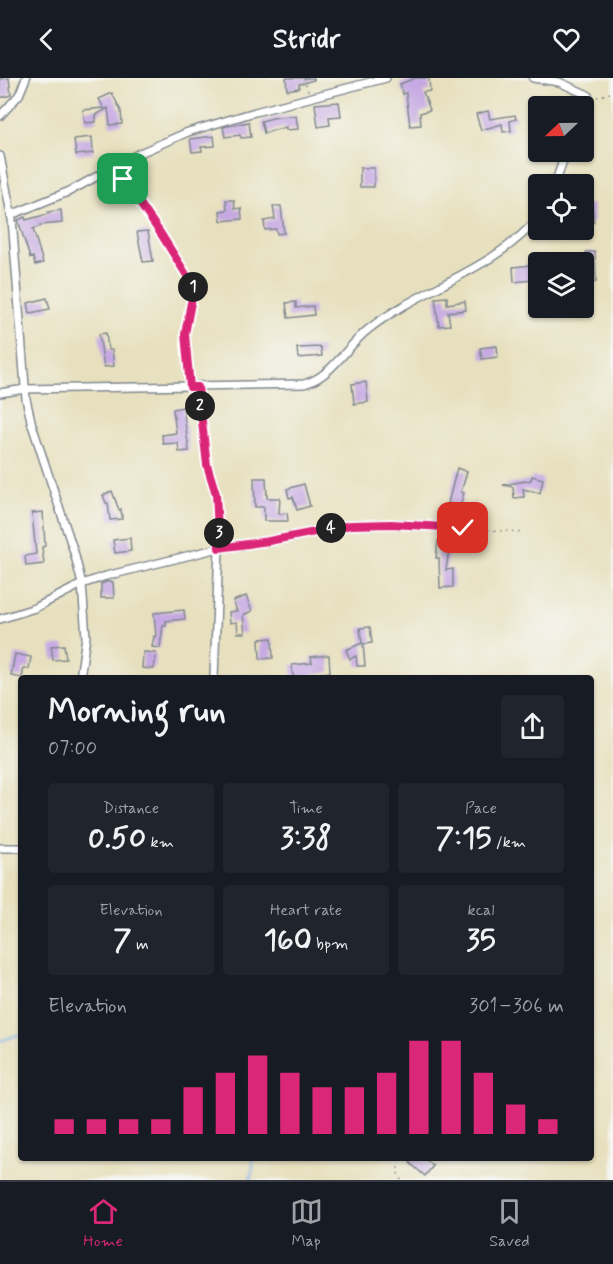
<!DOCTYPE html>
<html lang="en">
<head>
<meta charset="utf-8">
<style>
	:root { --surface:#171b24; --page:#20242c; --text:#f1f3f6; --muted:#9ea1a6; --line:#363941; --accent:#db2777 }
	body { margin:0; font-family:Mynerve,sans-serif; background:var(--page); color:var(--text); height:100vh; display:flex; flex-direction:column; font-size:22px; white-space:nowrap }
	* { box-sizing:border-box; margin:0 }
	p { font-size:20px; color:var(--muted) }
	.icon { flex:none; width:33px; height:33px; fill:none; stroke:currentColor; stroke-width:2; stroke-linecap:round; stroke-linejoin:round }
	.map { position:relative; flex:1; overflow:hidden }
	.sheet { position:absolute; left:18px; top:597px; width:576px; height:486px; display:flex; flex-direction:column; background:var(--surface); border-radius:6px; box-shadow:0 2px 4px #0004 }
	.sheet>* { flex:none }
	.needle { width:39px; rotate:248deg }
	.controls { position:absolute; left:528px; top:18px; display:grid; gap:12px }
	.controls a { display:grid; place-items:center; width:66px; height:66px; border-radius:6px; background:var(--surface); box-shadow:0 2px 4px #0004; font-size:30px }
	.pin { position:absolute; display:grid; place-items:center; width:51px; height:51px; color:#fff; margin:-26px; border-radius:12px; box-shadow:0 3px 9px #0006 }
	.km { position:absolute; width:30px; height:30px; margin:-15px; border-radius:50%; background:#222; color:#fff; font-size:16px; line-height:30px; text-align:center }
	.round { display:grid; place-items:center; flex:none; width:63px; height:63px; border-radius:6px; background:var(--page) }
	.head { display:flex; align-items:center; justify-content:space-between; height:102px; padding:0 30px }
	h1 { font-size:33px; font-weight:700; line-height:45px }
	.figures { display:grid; grid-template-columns:repeat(3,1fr); gap:9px; height:102px; padding:6px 30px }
	.figures div { display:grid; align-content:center; border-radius:6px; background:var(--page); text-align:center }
	.figures b { font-size:30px; font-weight:700 }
	.figures small { font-size:16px; font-weight:400 }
	.figures p { font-size:16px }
	.chart { height:168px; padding:12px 30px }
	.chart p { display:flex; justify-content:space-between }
	.chart svg { width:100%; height:108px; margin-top:6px; stroke:var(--accent); stroke-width:6 }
	header { display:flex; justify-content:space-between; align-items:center; height:78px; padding:0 30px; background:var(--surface); font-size:27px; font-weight:700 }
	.tab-bar { display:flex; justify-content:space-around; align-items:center; height:84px; border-top:2px solid var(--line); background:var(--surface); font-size:16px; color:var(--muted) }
	.tab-bar a { display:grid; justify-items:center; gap:3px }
	.tab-bar .active { color:var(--accent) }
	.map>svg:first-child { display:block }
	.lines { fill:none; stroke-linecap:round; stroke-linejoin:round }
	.stream { stroke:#80b7ef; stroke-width:2 }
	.building { fill:#c6a9e2 }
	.street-casing { stroke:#81888e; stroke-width:10 }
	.path { stroke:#81888e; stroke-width:1.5; stroke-dasharray:1.5 4.5; stroke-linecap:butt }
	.street { stroke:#fff; stroke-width:7 }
	.route-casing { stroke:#fff; stroke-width:12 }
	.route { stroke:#db2777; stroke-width:8 }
</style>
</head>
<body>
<header><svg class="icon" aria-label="back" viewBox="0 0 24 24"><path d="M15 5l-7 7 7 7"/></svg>Stridr<svg class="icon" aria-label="heart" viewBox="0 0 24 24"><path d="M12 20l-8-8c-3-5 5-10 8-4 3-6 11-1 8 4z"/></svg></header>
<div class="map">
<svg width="613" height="1102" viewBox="0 0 613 1102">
	<rect width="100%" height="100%" fill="#f6f6f2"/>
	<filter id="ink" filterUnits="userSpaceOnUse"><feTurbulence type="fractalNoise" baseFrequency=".0167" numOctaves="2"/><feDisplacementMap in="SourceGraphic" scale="12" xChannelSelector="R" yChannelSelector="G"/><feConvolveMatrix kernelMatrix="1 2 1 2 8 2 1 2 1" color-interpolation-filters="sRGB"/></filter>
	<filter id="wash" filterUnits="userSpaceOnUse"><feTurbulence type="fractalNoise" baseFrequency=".008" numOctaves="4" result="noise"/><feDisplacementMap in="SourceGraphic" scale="24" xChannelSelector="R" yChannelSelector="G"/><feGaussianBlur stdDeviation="1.35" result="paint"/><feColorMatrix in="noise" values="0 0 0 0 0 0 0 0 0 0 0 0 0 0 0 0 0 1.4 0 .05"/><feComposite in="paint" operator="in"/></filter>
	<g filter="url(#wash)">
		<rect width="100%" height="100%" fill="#e7e0be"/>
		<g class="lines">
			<g class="stream">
				<polyline points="0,963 21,956"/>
				<polyline points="250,1102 253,1090 252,1080"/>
			</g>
		</g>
		<g id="blocks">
			<g class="building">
				<polygon points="9,0 11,17 0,20 0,1"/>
				<polygon points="286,0 314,0 314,2 299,6 299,10 287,12"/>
				<polygon points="415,0 429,0 430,13 423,14 430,32 420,35 421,47 410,48 406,15 403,16 400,6"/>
				<polygon points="112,15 121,33 122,46 110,47 108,30 96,37 96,44 85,45 83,32 104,30 99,21"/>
				<polygon points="339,24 341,38 329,39 330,47 318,49 315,26"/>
				<polygon points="488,33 490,41 515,37 516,41 510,43 511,53 503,54 502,46 481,52 476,36"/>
				<polygon points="296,38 298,51 286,52 286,49 264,55 261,43 277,39"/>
				<polygon points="249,44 251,59 241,60 240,57 225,59 223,49"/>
				<polygon points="214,58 215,68 201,69 202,73 192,74 190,61"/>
				<polygon points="92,59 93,75 76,77 74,61"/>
				<rect x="360" y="90" width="14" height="19"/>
				<polygon points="226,122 234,122 235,131 241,130 242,141 221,143 220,133 227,132"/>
				<polygon points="584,126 592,126 594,144 584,145"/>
				<polygon points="273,128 281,128 284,155 277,156 276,151 265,152 264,143 275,141"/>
				<polygon points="61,132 62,145 40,147 41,148 33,151 43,185 35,187 33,179 30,180 18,142 25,139 26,142 48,136 48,134"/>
				<polygon points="148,153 153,183 143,184 137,154"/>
				<polygon points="586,174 595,174 596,204 589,205"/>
				<polygon points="531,187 533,202 514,204 513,189"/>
				<polygon points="447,219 447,226 465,223 466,232 448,234 450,247 439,248 435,220"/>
				<polygon points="47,220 50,231 30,235 28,225"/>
				<polygon points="296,224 296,230 313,228 314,237 288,240 286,225"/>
				<polygon points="106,255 108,272 112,272 114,288 104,289 99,256"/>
				<polygon points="497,268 498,279 482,281 480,270"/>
				<polygon points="321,269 322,278 298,280 297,270"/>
				<polygon points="366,304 368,324 354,326 352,306"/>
				<polygon points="183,329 189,373 179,374 178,365 163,366 162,357 176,355 173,331"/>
				<polygon points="457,390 467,394 461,414 464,415 460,429 448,425"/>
				<polygon points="532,398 543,401 540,415 523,411 524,419 514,420 513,409 503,407 531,402"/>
				<polygon points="254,400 266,400 267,420 280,420 279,436 287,435 288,443 264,443 264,429 255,429"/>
				<polygon points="304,406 310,428 297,432 293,419 289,420 287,411"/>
				<polygon points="112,413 119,432 121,431 122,441 110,442 108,425 106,425 103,417"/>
				<polygon points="43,434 45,468 42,469 44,486 26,488 25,478 36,476 32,435"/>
				<polygon points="130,460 131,473 115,475 113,462"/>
				<polygon points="438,463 450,465 446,492 453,491 453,509 440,510 439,480 436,480"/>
				<polygon points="106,504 113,504 114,520 101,520 101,506"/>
				<polygon points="246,518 252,533 243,537 245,555 238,555 237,544 230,545 229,534 237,533 233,523"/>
				<polygon points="184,532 185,541 166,543 166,548 163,548 160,570 152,569 154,558 156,559 154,535"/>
				<polygon points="370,549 372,565 363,566 365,588 357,588 356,578 350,581 346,572 362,565 360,550"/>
				<polygon points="272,560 273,580 260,581 259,561"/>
				<polygon points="64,567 66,581 53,582 51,568"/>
				<polygon points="143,574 156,575 154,591 142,590"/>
				<polygon points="15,576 31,579 29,591 24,590 22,600 11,598"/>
				<polygon points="329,577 330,594 293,600 292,587 312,585 311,579"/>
				<polygon points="414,1080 424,1080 433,1088 425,1098 410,1085"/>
			</g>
		</g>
	</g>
	<g filter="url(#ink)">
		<use href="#blocks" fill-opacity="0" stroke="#81888e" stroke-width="1.5"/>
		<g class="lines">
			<g class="street-casing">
				<g id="street">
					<polyline points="533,0 559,4 588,17 583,28"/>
					<polyline points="0,38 19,17 26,0"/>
					<polyline points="0,78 12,141 26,321 32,347 74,474 82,506 86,559 80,600"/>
					<polyline points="555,106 566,74"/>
					<polyline points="11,137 70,113 140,75 188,54 255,34 386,0"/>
					<path d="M0,315L25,311L304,306C332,299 347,267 370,250C423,209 494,192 538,140"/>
					<polyline points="0,541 35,530 82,506 106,498 219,470 269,463 351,447 391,446 463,450"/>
					<polyline points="214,600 219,470"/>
					<polyline points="0,770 21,770"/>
				</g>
			</g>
			<g class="path">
				<polyline points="304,0 308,13"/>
				<polyline points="597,19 613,14"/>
				<polyline points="120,96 161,156 193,209 185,256 189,299"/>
				<polyline points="199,317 207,387 216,415 219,463"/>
				<polyline points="470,451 522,454"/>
				<polyline points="401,1102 397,1093 401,1080"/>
			</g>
			<use href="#street" class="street"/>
		</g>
	</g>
	<g class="lines" filter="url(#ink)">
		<g class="route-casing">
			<polyline id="route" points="123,101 161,156 194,209 185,256 190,309 198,309 207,387 216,416 219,470 269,463 351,447 391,446 463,450"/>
		</g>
		<use href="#route" class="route"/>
	</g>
</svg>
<div class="controls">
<a><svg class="needle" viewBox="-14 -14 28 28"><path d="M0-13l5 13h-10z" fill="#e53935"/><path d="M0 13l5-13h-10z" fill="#9ea1a6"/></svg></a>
<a><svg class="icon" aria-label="locate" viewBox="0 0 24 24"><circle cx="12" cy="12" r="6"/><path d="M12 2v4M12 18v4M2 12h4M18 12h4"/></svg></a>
<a><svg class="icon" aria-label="layers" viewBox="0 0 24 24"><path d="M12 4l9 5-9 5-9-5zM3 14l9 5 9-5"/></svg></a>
</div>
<div class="pin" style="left:123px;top:101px;background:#1e9e55"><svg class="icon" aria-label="arrive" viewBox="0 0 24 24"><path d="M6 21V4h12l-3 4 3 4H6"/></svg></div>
<div class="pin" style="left:463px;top:450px;background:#d93025"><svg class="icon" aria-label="check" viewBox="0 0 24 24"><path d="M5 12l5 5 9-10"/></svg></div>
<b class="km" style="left:193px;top:209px">1</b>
<b class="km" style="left:200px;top:328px">2</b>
<b class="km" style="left:219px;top:455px">3</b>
<b class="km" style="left:331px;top:450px">4</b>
<section class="sheet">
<div class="head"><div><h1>Morning run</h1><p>07:00</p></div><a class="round"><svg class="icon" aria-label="share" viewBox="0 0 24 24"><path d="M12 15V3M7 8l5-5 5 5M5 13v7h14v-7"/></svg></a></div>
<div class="figures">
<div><p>Distance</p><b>0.50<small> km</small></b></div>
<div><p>Time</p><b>3:38</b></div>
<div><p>Pace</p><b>7:15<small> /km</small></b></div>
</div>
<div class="figures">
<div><p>Elevation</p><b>7<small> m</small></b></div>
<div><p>Heart rate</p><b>160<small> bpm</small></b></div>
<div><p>kcal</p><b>35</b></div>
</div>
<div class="chart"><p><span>Elevation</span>301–306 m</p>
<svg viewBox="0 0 160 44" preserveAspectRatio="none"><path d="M5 44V38M15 44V38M25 44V38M35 44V38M45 44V25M55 44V19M65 44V12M75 44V19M85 44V25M95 44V25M105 44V19M115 44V6M125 44V6M135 44V19M145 44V32M155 44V38"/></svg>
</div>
</section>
</div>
<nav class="tab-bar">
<a class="active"><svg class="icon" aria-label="home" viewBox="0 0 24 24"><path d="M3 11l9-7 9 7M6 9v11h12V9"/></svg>Home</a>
<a><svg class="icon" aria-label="map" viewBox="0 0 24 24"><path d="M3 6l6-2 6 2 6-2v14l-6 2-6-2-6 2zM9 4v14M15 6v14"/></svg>Map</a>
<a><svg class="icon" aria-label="saved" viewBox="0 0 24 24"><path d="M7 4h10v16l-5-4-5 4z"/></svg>Saved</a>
</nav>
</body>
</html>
